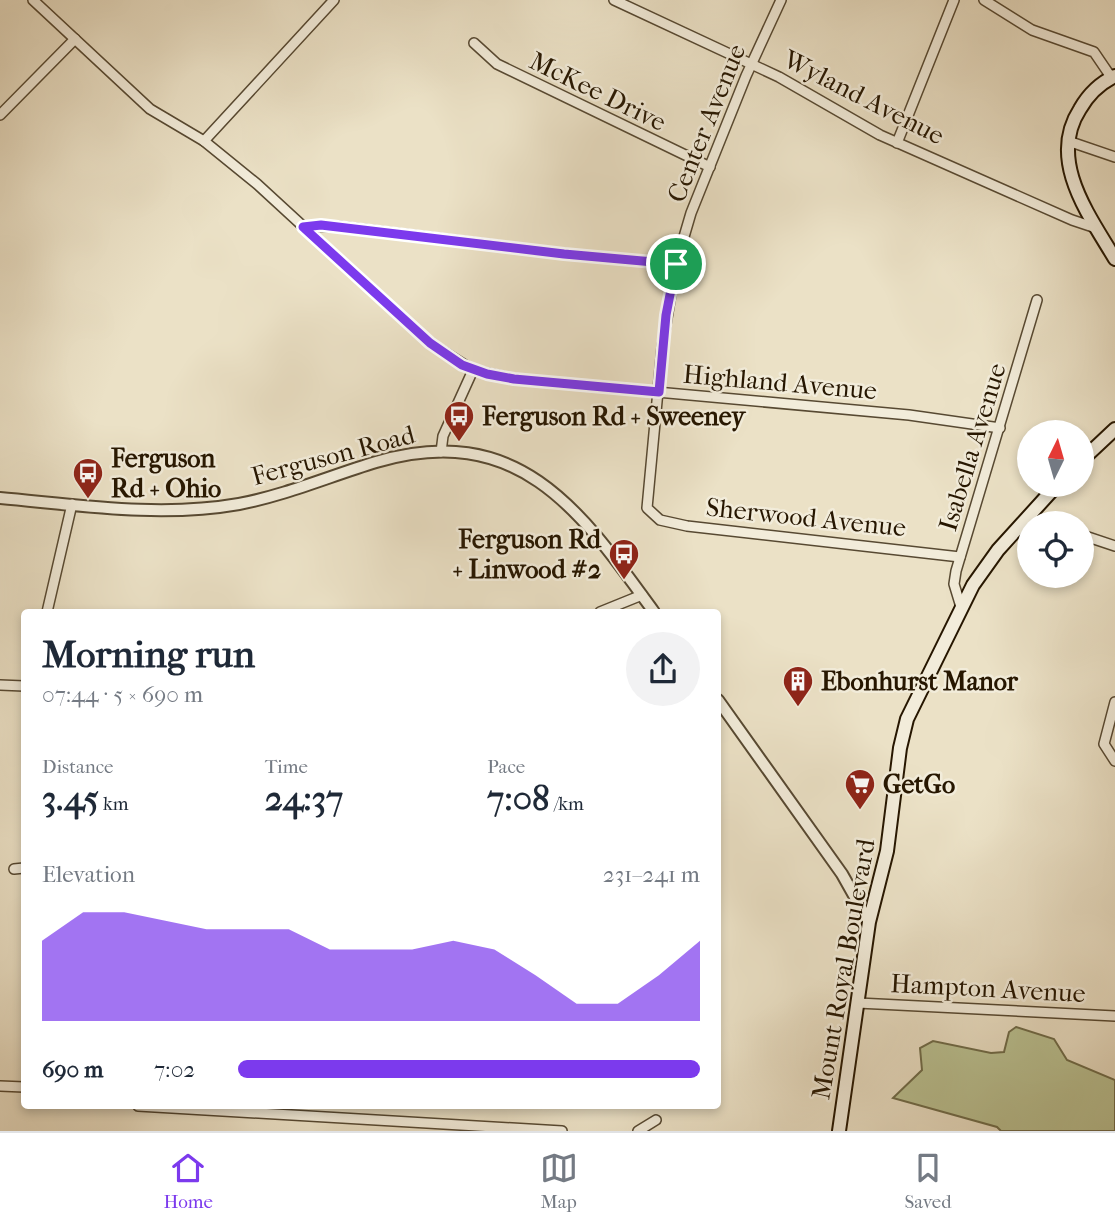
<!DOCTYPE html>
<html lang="en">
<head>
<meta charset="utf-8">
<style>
	:root { --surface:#fff; --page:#f2f2f3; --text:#1f2937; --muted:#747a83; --line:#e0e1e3; --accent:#7c3aed }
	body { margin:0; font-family:"IM FELL French Canon",serif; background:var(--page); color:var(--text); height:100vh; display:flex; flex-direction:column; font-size:26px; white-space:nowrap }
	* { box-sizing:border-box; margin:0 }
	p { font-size:23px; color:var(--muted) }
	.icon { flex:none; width:38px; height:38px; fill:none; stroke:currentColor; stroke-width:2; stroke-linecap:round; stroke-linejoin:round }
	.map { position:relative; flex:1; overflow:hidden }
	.side { position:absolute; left:21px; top:609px; width:700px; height:500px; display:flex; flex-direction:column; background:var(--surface); border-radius:7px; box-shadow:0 4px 10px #0003 }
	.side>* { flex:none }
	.needle { width:46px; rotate:5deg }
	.fabs { position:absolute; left:1017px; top:420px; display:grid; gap:14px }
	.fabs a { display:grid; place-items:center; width:77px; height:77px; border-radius:50%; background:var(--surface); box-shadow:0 4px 10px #0003; font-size:35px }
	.pin { position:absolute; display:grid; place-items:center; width:60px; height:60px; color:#fff; margin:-30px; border:4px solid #fff; border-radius:50%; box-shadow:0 2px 7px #0007 }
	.round { display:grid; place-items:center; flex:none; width:74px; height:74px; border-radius:37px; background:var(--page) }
	.headline { display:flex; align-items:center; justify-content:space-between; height:119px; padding:0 21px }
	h1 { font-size:38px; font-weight:700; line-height:52px }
	.figures { display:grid; grid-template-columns:repeat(3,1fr); gap:10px; height:119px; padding:7px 21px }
	.figures div { display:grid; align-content:center }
	.figures b { font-size:35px; font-weight:700 }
	.figures small { font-size:19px; font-weight:400 }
	.figures p { font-size:19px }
	.chart { height:196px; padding:14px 21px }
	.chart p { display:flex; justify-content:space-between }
	.chart svg { width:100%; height:126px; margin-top:7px; fill:var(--accent); opacity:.7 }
	ul { padding:0 21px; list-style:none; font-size:23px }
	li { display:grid; grid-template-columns:112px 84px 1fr; align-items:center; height:52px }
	li i { height:18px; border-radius:9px; background:var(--accent) }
	.menu { display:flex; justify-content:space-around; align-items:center; height:98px; border-top:2px solid var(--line); background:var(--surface); font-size:19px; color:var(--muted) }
	.menu a { display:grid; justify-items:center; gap:4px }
	.menu .selected { color:var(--accent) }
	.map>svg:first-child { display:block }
	.green { fill:#bac293; stroke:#706c4a; stroke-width:2 }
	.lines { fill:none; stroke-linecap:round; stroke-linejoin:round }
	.minor-casing { stroke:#574932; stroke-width:12 }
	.tertiary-casing { stroke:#574932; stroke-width:14 }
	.secondary-casing { stroke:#261600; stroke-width:16 }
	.minor { stroke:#f2ecda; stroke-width:9 }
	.tertiary { stroke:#f2ecda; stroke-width:10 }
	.secondary { stroke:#f2ecda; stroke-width:12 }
	.route-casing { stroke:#fff; stroke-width:14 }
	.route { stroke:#7c3aed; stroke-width:9 }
	.labels { text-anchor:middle; stroke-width:5; stroke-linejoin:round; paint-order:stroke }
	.street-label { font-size:26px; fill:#261600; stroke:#f2ecda }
	.poi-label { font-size:26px; font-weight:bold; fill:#261600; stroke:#f2ecda; text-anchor:start }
</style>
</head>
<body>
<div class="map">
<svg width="1115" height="1131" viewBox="0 0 1115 1131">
	<rect width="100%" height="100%" fill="#ebe1c6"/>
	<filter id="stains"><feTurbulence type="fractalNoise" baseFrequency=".00286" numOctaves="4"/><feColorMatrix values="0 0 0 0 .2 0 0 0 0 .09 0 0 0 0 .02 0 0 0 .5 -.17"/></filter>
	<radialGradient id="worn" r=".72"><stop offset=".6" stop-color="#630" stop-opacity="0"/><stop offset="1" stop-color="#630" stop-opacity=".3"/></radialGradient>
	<polygon class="green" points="1016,1027 1054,1039 1067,1060 1115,1080 1115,1131 1001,1131 997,1127 893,1098 922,1070 920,1048 933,1041 991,1053 1004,1052 1009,1032"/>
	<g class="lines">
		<g class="minor-casing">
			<g id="minor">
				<polyline points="33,0 150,109 204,141 257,184 430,343 473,370 514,379 909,415 1000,428"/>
				<polyline points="614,0 779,77 880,135 1072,220 1096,228"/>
				<polyline points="781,0 746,76 691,213 676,264 662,348 647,508 660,520 687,526 960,557"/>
				<polyline points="984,0 1032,30 1094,52 1111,77"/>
				<polyline points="474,43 497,64 710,167"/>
				<polyline points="0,115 75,39"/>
				<polyline points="204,141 334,0"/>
				<polyline points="1068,141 1115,157"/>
				<polyline points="897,143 954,0"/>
				<polyline points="303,227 335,226 564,254 676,264"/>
				<polyline points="441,452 443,436 473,370"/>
				<polyline points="1027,517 1044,523"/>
				<polyline points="1082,535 1115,546"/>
				<polyline points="961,607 954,584 956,571 1037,300"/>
				<polyline points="47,612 72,504"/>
				<polyline points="600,612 642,595"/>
				<polyline points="0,685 24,686"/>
				<polyline points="1115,702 1104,744 1115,761"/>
				<polyline points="14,869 24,868"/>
				<polyline points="858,1003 1115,1016"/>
				<polyline points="0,1086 24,1087"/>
				<polyline points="138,1106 562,1131"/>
				<polyline points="638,1131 656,1120"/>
			</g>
		</g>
		<g class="tertiary-casing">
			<g id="tertiary">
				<path d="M0,498C78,505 160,518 239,504C286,495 330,476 376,462C519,420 581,511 654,612"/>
				<polyline points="718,700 842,874 869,922"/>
			</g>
		</g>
		<g class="secondary-casing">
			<g id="secondary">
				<path d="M1115,76C1100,83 1088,95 1080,109C1047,160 1089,215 1115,259"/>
				<polyline points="1082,460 1115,429"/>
				<polyline points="839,1131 869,922 887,851 900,748 907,719 973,585 998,550 1057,485"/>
			</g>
		</g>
		<use href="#minor" class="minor"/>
		<use href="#tertiary" class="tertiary"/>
		<use href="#secondary" class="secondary"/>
	</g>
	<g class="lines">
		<g class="route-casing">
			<polygon id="route" points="321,225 564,254 676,264 666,315 659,392 514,379 487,374 462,365 430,343 303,227"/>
		</g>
		<use href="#route" class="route"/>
	</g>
	<defs>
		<g id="bus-pin" transform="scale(1.575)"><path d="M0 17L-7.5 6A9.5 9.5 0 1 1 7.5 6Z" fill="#8f2418" stroke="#f2ecda"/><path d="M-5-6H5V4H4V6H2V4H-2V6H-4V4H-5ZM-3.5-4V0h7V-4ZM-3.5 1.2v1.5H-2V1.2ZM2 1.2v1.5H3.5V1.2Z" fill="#fff"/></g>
		<g id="building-pin" transform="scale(1.575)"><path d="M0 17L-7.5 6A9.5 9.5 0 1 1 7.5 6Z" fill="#8f2418" stroke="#f2ecda"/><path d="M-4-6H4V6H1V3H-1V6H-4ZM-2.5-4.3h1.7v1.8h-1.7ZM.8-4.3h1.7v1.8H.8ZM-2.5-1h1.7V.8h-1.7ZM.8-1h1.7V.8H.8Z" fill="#fff"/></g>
		<g id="supermarket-pin" transform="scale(1.575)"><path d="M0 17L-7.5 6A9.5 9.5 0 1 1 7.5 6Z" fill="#8f2418" stroke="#f2ecda"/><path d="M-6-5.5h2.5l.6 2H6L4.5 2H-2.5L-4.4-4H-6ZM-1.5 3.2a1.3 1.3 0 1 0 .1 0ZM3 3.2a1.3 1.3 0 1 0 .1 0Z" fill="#fff"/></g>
	</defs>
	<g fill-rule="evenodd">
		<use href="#bus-pin" x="459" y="416"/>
		<use href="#bus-pin" x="88" y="473"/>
		<use href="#bus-pin" x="624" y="554"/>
		<use href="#building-pin" x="798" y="681"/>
		<use href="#supermarket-pin" x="860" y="784"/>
	</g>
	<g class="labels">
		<g class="street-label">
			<text transform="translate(598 91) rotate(26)" y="9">McKee Drive</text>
			<text transform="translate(864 97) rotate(27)" y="9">Wyland Avenue</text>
			<text transform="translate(706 123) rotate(-68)" y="9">Center Avenue</text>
			<text transform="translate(780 382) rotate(5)" y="9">Highland Avenue</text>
			<text transform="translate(972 447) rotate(-73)" y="9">Isabella Avenue</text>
			<text transform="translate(333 455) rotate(-15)" y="9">Ferguson Road</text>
			<text transform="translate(806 517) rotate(6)" y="9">Sherwood Avenue</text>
			<text transform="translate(843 969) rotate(-80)" y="9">Mount Royal Boulevard</text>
			<text transform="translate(988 988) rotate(3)" y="9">Hampton Avenue</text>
		</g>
		<g class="poi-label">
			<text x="482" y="425">Ferguson Rd + Sweeney</text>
			<text x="111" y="467">Ferguson<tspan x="111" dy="30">Rd + Ohio</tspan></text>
			<text x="601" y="548" text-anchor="end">Ferguson Rd<tspan x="601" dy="30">+ Linwood #2</tspan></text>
			<text x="821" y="690">Ebonhurst Manor</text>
			<text x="883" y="793">GetGo</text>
		</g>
	</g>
	<rect width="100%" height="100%" filter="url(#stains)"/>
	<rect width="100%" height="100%" fill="url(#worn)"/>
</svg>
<div class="fabs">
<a><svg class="needle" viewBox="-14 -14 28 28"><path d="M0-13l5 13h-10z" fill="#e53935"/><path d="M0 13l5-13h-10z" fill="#747a83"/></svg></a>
<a><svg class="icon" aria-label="locate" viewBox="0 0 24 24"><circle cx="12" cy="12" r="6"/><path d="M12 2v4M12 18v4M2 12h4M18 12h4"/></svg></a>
</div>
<div class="pin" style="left:676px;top:264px;background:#1e9e55"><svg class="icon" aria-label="arrive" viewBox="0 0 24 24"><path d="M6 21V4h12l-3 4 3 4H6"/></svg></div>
<section class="side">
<div class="headline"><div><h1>Morning run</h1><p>07:44 · 5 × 690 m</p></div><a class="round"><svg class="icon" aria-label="share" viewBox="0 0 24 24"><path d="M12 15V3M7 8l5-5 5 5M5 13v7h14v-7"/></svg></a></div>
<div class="figures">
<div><p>Distance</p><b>3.45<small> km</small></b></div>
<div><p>Time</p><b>24:37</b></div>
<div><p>Pace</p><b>7:08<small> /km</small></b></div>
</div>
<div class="chart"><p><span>Elevation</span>231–241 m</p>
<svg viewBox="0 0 160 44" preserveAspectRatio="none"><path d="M0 44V16L10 6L20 6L30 9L40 12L50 12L60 12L70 19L80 19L90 19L100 16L110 19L120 28L130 38L140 38L150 28L160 16V44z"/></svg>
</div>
<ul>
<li><b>690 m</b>7:02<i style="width:100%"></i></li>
</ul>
</section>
</div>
<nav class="menu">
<a class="selected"><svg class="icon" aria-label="home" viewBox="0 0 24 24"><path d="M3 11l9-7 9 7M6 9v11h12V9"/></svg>Home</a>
<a><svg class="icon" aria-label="map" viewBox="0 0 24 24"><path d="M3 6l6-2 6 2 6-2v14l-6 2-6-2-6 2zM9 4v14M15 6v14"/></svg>Map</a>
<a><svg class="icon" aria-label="saved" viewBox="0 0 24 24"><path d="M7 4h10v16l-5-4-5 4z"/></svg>Saved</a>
</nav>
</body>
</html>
